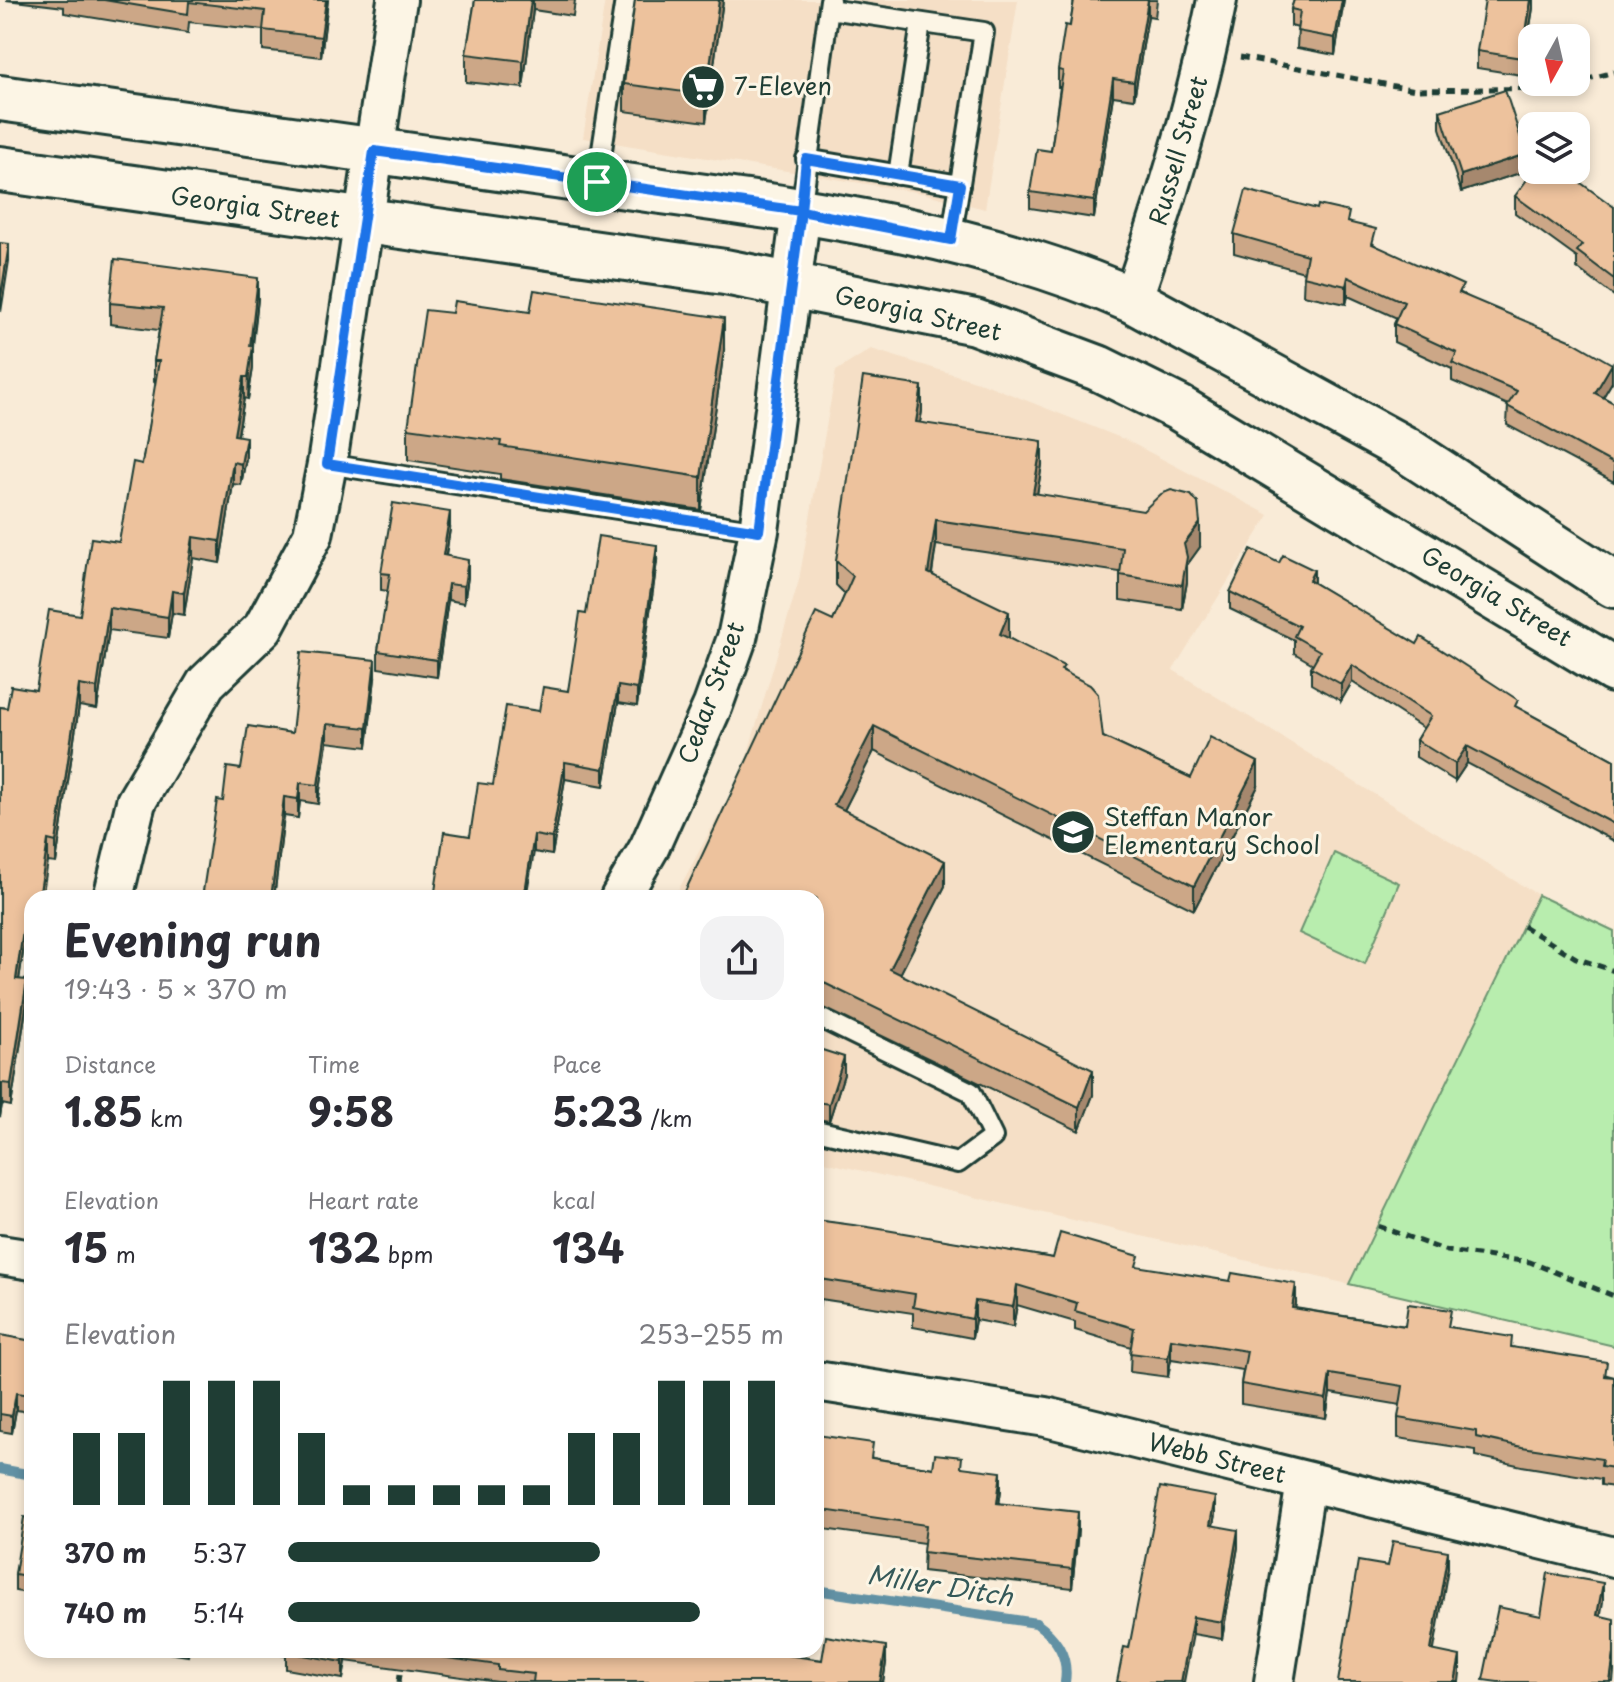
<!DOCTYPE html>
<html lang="en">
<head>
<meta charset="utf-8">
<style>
	:root { --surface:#fff; --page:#f2f2f3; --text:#2b2b33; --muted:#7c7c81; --accent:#1f3d34 }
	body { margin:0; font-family:"Playpen Sans",sans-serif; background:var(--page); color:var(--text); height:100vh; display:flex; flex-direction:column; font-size:30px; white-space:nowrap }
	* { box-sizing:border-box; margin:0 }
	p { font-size:26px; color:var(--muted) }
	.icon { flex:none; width:44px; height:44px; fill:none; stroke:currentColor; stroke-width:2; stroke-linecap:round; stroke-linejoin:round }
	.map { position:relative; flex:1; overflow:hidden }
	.side { position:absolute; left:24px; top:890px; width:800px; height:768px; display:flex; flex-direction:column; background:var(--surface); border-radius:24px; box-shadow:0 4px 12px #0003 }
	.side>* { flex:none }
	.needle { width:52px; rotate:188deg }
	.buttons { position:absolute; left:1518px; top:24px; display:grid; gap:16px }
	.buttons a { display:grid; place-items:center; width:72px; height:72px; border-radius:16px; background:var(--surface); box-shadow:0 4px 12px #0003; font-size:40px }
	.pin { position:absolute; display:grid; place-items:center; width:68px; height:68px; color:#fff; margin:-34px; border:4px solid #fff; border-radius:50%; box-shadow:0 2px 8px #0007 }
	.round { display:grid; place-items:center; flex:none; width:84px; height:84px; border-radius:24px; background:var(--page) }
	.overview { display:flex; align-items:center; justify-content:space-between; height:136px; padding:0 40px }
	h1 { font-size:44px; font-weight:700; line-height:60px }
	.stats { display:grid; grid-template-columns:repeat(3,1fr); gap:12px; height:136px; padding:8px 40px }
	.stats div { display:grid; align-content:center }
	.stats b { font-size:40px; font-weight:700 }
	.stats small { font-size:22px; font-weight:400 }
	.stats p { font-size:22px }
	.chart { height:224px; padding:16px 40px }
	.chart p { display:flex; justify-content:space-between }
	.chart svg { width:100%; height:144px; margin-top:8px; stroke:var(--accent); stroke-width:6 }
	ul { padding:0 40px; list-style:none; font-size:26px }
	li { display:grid; grid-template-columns:128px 96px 1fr; align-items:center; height:60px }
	li i { height:20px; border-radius:10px; background:var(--accent) }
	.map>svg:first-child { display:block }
	.built { fill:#f5dfc6 }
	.green { fill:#b8edae; stroke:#6c9571; stroke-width:2 }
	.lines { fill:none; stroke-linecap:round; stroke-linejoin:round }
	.stream { stroke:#6291a4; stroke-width:10 }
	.service-casing { stroke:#1f3d34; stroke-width:24 }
	.minor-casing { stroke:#1f3d34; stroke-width:44 }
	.secondary-casing { stroke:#1f3d34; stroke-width:50 }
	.path { stroke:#1f3d34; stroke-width:5; stroke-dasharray:8 6; stroke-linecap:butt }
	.service { stroke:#fcf5e5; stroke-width:18 }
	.minor { stroke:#fcf5e5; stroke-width:38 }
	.secondary { stroke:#fcf5e5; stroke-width:44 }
	.wall { fill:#cca787; stroke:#1f3d34; stroke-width:2 }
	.shaded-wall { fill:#a6886e; stroke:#1f3d34; stroke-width:2 }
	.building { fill:#edc29d; stroke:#1f3d34; stroke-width:2 }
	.route-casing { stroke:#fff; stroke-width:16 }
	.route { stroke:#1a73e8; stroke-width:10 }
	.labels { text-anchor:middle; stroke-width:6; stroke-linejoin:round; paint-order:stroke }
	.poi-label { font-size:24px; fill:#1f3d34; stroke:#fcf5e5; text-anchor:start }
	.street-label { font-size:24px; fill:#1f3d34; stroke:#fcf5e5 }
	.water-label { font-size:26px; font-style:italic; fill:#355959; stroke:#fcf5e5 }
</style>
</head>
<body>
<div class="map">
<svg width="1614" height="1682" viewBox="0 0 1614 1682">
	<rect width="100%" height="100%" fill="#f9ebd7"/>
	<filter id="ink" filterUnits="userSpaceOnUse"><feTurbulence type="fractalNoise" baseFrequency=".0125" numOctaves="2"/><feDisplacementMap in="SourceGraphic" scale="16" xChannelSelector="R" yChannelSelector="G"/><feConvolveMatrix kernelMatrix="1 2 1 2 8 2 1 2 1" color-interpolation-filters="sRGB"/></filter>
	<g filter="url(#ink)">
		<g class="built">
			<polygon points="605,0 1018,0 985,209 922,193 583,138"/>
			<polygon points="871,349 985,384 1126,440 1269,515 1173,670 1538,895 1614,931 1614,1346 816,1160 816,898 674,898 743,770 799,580 836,371"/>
		</g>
		<g class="green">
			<polygon points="1334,853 1399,883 1365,964 1299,933"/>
			<polygon points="1538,895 1614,931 1614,1346 1349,1284"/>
		</g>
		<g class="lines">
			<g class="stream">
				<polyline points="0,1469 32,1475"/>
				<path d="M816,1590L1036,1623C1057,1638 1069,1656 1065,1682"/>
			</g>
			<g class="service-casing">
				<g id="service">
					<polyline points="829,9 984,32 951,240"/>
					<polyline points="806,159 960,185"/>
					<polyline points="898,175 921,23"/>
					<polyline points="597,182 625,0"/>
					<polyline points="801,211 830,0"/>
					<polyline points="327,464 759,531"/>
					<polyline points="816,1016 971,1092 993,1137 958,1163 816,1130"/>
				</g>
			</g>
			<g class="minor-casing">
				<g id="minor">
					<path d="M1132,300C1166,202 1197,102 1217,0"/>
					<polyline points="113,898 136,802 206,683 263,628 313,535 327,464 397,0"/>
					<polyline points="620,898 649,848 713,705 737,638 759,531 801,211"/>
					<polyline points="0,1255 32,1260"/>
					<polyline points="816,1381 1046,1417 1614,1557"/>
					<polyline points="1274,1682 1306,1482"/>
				</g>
			</g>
			<g class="secondary-casing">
				<g id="secondary">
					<path d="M0,98C199,126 398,154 598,182C778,208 964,226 1132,300L1405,449L1614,585"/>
					<polyline points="0,169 725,272 975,322 1098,368 1179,408 1614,670"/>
				</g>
			</g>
			<g class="path">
				<polyline points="1240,57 1416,90 1555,88 1614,72"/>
				<polyline points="1523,926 1576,958 1614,971"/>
				<polyline points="1378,1226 1447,1251 1530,1262 1614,1296"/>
				<polyline points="399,1682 403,1650"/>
			</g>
			<use href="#service" class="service"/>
			<use href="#minor" class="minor"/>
			<use href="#secondary" class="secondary"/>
		</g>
		<g class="wall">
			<polygon points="6,0 328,0 321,57 263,50 263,30 189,22 188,33 64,13 64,7"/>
			<polygon points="475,0 575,0 573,16 533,10 523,88 466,82 466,54"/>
			<polygon points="723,0 706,122 624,111 624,84"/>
			<polygon points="1074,0 1157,0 1155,17 1148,16 1134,99 1113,96 1094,218 1030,208 1030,192 1051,151 1060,87 1058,87 1058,70 1070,26"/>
			<polygon points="1294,0 1344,0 1335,55 1297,48 1298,28 1291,26 1291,9"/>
			<polygon points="1533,0 1533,8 1522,75 1477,68 1477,51"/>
			<polygon points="1440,111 1526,171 1461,192 1440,128"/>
			<polygon points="1515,196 1614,207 1614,296 1577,268 1577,258 1515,213"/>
			<polygon points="1349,223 1376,246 1463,294 1612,382 1603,397 1614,403 1614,482 1507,425 1508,405 1452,381 1452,369 1394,342 1394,324 1397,318 1348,296 1346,304 1303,295 1304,272 1234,253 1234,234"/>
			<polygon points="258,299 253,346 253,368 248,399 244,398 238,436 246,458 241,485 233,484 220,563 193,558 184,615 172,613 168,638 109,630 97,709 79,706 56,863 48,862 32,898 32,940 25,939 19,979 27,1002 11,1106 2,1104 0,1117 0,707 7,708 36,690 80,615 119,542 142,464 156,383 154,382 154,361 159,330 110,324 110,303"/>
			<polygon points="724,350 701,510 500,479 500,474 408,460 408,428"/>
			<polygon points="922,411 920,422 1042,465 1037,494 1200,547 1187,565 1187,582 1182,609 1120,600 1120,572 936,545 932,574 1009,637 1009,638 1064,671 1103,737 1191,778 1258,786 1194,910 874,751 844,810 945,886 900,974 1093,1095 1079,1131 816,1004 816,898 833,621 845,594 836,585 836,561"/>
			<polygon points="450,529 446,556 468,577 464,603 448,600 437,677 378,668 378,651 388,591 381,590 381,573"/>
			<polygon points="657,561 637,706 618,703 604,786 565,779 552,855 534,852 470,836 493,785 539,711 568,691 586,614"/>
			<polygon points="1279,563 1314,583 1518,708 1614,760 1614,841 1467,763 1455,781 1416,757 1416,740 1423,728 1352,682 1341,701 1311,684 1311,667 1313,664 1294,653 1294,640 1230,609 1230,592"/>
			<polygon points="375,678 367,747 327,742 318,804 300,801 298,818 284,816 274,898 202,898 223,801 241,769 292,733"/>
			<polygon points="816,1048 844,1074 829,1121 816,1119"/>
			<polygon points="816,1220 1053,1258 1139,1267 1296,1303 1295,1308 1405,1326 1451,1327 1512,1347 1614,1377 1614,1487 1601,1485 1601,1479 1522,1466 1476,1456 1476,1450 1398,1438 1398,1418 1401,1405 1330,1393 1326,1418 1241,1404 1241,1384 1243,1370 1171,1359 1168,1377 1130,1372 1131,1347 1075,1330 1075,1322 1017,1305 1013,1327 975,1320 972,1338 913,1327 913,1313 820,1299 818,1316 816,1316"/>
			<polygon points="0,1335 32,1341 32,1412 16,1410 12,1433 0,1431"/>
			<polygon points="816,1438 873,1458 933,1468 962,1467 1001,1490 999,1503 1078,1530 1072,1588 923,1571 924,1543 816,1528"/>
			<polygon points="1215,1514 1213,1525 1238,1547 1222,1639 1193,1634 1129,1648"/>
			<polygon points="32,1518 32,1594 15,1591 15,1574"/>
			<polygon points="150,1650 189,1650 188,1656"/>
			<polygon points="255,1650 751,1650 822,1660 886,1663 883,1682 498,1682 346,1661 343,1679 286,1669 286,1656"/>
		</g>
		<g class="shaded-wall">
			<polygon points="326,0 328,0 321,57 321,37"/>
			<polygon points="531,0 533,0 533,10 523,88 523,61"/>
			<polygon points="719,0 723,0 706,122 706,95"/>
			<polygon points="1148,0 1148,16 1134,99 1134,82"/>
			<polygon points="1342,0 1344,0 1335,55 1335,38"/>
			<polygon points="1531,0 1533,0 1533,8 1522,75 1522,58"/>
			<polygon points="1113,79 1113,96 1094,218 1094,201"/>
			<polygon points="1526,154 1526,171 1461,192 1461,175"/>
			<polygon points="9,244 9,261 1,312 1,295"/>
			<polygon points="1348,277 1348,296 1346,304 1346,286"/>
			<polygon points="258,278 258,299 251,356 253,346 253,368 248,399 250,346"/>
			<polygon points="724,318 724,350 701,510 701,477"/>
			<polygon points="1612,364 1612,382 1595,411 1595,393"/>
			<polygon points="244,377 244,398 234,457 234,435"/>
			<polygon points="922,386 922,411 916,447 916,422"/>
			<polygon points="246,437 246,458 241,485 241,464"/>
			<polygon points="1042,441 1042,465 1033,518 1033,493"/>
			<polygon points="233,462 233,484 220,563 220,541"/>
			<polygon points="450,512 450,529 443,572 443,555"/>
			<polygon points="936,520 936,545 928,597 928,573"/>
			<polygon points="1200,523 1200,547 1187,565 1187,582 1182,609 1184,544"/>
			<polygon points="193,537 193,558 184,615 184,593"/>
			<polygon points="657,545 657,561 637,706 637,689"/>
			<polygon points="468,560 468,577 464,603 464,586"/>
			<polygon points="1314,570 1314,587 1309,580"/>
			<polygon points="448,584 448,600 437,677 437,660"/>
			<polygon points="172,591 172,613 168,638 168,617"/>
			<polygon points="109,608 109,630 97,709 97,688"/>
			<polygon points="1009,612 1009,637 1000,658 1000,634"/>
			<polygon points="375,660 375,678 367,747 367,728"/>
			<polygon points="1352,665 1352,682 1341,701 1341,684"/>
			<polygon points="79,685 79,706 56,863 56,842"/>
			<polygon points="618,686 618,703 604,786 604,769"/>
			<polygon points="327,724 327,742 318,804 318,785"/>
			<polygon points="874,726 874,751 834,830 834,805"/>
			<polygon points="1467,746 1467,763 1455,781 1455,764"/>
			<polygon points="565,762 565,779 552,855 552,838"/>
			<polygon points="1258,762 1258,786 1194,910 1194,886"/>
			<polygon points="300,783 300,801 298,818 298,799"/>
			<polygon points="284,797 284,816 274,898 271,898"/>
			<polygon points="534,835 534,852 526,898 524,898"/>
			<polygon points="48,840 48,862 42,898 39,898"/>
			<polygon points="945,861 945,886 890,994 890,969"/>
			<polygon points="25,917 25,939 16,1001 16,979"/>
			<polygon points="27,980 27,1002 11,1106 11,1084"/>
			<polygon points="844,1057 844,1074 829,1121 829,1104"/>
			<polygon points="1093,1070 1093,1095 1079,1131 1079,1107"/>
			<polygon points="2,1083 2,1104 0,1117 0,1095"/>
			<polygon points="820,1279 820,1299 818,1316 818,1296"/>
			<polygon points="1296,1284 1296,1303 1292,1327 1292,1308"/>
			<polygon points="1017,1285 1017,1305 1013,1327 1013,1307"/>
			<polygon points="975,1301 975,1320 972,1338 972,1319"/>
			<polygon points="1171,1339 1171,1359 1168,1377 1168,1358"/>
			<polygon points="1330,1374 1330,1393 1326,1418 1326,1399"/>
			<polygon points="16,1393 16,1410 12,1433 12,1416"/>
			<polygon points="1001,1472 1001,1490 997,1521 997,1503"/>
			<polygon points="1215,1497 1215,1514 1210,1542 1210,1525"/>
			<polygon points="1078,1512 1078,1530 1072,1588 1072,1569"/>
			<polygon points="1238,1530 1238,1547 1222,1639 1222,1622"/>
			<polygon points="1448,1551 1448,1568 1431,1667 1431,1650"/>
			<polygon points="1603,1583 1603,1602 1597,1635 1597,1615"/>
			<polygon points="1193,1617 1193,1634 1184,1682 1181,1682"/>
			<polygon points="886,1646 886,1663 883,1682 880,1682"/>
			<polygon points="345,1650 346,1661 343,1679 343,1662"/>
			<polygon points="1614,1653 1614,1672 1613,1682 1610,1682"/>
			<polygon points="1460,1656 1460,1673 1459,1682 1455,1682"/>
		</g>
		<g class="building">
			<polygon points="104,0 326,0 321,37 263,30 265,11 189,2 188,14"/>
			<polygon points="475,0 531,0 523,61 466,54"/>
			<polygon points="635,0 719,0 706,95 624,84"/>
			<polygon points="1074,0 1148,0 1134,82 1113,79 1094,201 1030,192 1037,149 1051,151 1063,71 1058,70 1065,25 1070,26"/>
			<polygon points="1294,0 1342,0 1335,38 1297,31 1300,11 1291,9"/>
			<polygon points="1485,0 1531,0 1522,58 1477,51"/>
			<polygon points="1505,90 1526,154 1461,175 1440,111"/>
			<polygon points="1534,170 1563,170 1614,207 1614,279 1577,251 1582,245 1515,196"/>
			<polygon points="1246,190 1317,209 1318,205 1349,212 1347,222 1376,229 1372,244 1463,285 1459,293 1570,340 1612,364 1595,393 1614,403 1614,464 1507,406 1517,391 1452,363 1457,353 1394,324 1404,302 1348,277 1346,286 1303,276 1307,255 1234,234"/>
			<polygon points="0,243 9,244 1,295 0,295"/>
			<polygon points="115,259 258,278 250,346 253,346 248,377 244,377 234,435 246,437 241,464 233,462 220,541 193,537 184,593 172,591 168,617 109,608 97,688 79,685 56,842 48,840 39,898 32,898 32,918 25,917 16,979 27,980 11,1084 2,1083 0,1095 0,707 7,708 11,686 36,690 49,610 80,615 91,538 119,542 133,462 142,464 159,361 154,361 163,308 110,303"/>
			<polygon points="534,290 724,318 701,477 500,446 501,441 408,428 425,310 452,313 454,301 530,312"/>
			<polygon points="863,377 922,386 916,422 1042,441 1033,493 1143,511 1161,494 1171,490 1191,495 1198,503 1200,523 1184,544 1187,557 1182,585 1120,575 1123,548 936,520 928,573 1009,612 1000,634 1064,666 1061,670 1090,685 1098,694 1103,737 1191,778 1210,737 1258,762 1194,886 874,726 834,805 945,861 890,969 1093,1070 1079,1107 816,979 816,898 682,898 816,613 833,621 853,576 836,561"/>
			<polygon points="393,503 450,512 443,555 468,560 464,586 448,584 437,660 378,651 390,574 381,573"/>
			<polygon points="598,536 657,545 637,689 618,686 604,769 565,762 552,838 534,835 524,898 434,898 444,832 470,836 478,783 493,785 506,706 539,711 543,687 568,691 580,613 586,614"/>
			<polygon points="1251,549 1279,563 1283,555 1314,570 1309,580 1417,644 1421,637 1518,700 1515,706 1614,760 1614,824 1467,746 1455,764 1416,740 1431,716 1352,665 1341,684 1311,667 1320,651 1294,636 1299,626 1230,592"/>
			<polygon points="301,652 375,660 367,728 327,724 318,785 300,783 298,799 284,797 271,898 202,898 217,800 223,801 227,767 241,769 248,726 292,733"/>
			<polygon points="816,1048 844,1057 829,1104 816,1102"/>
			<polygon points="816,1220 868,1227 1053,1258 1060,1233 1139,1256 1136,1266 1230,1281 1232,1273 1296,1284 1292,1308 1405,1326 1408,1304 1451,1310 1448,1327 1512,1337 1511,1347 1607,1362 1605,1376 1614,1377 1614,1468 1601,1466 1602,1459 1522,1447 1476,1437 1476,1431 1398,1418 1403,1386 1330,1374 1326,1399 1241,1384 1247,1351 1171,1339 1168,1358 1130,1353 1134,1328 1075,1311 1077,1303 1017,1285 1013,1307 975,1301 972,1319 913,1307 915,1294 820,1279 818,1296 816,1296"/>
			<polygon points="0,1335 32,1341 32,1395 16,1393 12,1416 0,1414"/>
			<polygon points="817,1435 873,1443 871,1458 933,1468 935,1454 962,1457 961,1467 1001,1472 997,1503 1078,1512 1072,1569 923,1552 926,1525 816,1509"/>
			<polygon points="1160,1487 1215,1497 1210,1525 1238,1530 1222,1622 1193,1617 1181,1682 1117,1682 1124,1647 1129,1648"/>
			<polygon points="24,1517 32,1518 32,1577 15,1574"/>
			<polygon points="1393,1541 1448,1551 1431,1650 1460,1656 1455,1682 1338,1682 1358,1561 1388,1566"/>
			<polygon points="1548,1573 1603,1583 1597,1615 1614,1619 1614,1653 1610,1682 1498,1682 1483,1680 1498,1607 1541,1616"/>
			<polygon points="826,1636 886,1646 880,1682 533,1682 534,1674 498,1670 498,1665 390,1650 751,1650 822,1660"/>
			<polygon points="286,1650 345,1650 343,1662 286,1652"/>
		</g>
	</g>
	<g class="lines" filter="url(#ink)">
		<g class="route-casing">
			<polyline id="route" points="597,182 374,151 327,464 759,531 801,211 951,240 960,185 806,159 801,211 597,182"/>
		</g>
		<use href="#route" class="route"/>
	</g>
	<defs>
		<g id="supermarket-disc" transform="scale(2.3)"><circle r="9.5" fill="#1f3d34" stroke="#fcf5e5"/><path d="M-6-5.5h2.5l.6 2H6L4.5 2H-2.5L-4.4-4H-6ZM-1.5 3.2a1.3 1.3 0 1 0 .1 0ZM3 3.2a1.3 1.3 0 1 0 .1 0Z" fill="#fff"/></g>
		<g id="school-disc" transform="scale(2.3)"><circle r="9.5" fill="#1f3d34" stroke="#fcf5e5"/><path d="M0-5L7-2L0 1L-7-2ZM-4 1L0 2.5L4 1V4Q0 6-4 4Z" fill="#fff"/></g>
	</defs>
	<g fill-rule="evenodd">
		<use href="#supermarket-disc" x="703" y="87"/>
		<use href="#school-disc" x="1073" y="832"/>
	</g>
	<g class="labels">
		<g class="poi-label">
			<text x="734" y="95">7-Eleven</text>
			<text x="1104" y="826">Steffan Manor<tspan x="1104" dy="28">Elementary School</tspan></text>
		</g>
		<g class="street-label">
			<text transform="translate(1179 151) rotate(-74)" y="8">Russell Street</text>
			<text transform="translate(255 208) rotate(8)" y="8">Georgia Street</text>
			<text transform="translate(918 314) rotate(13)" y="8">Georgia Street</text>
			<text transform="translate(1496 597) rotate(31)" y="8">Georgia Street</text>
			<text transform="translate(712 693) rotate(-70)" y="8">Cedar Street</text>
			<text transform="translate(1217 1459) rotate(14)" y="8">Webb Street</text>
		</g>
		<g class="water-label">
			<text transform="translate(940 1586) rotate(9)" y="9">Miller Ditch</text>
		</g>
	</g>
</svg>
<div class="buttons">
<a><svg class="needle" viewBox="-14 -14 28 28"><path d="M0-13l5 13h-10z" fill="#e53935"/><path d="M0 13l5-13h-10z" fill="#7c7c81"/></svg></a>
<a><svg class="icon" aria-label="layers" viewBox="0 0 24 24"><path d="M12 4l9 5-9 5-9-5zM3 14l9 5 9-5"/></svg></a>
</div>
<div class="pin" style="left:597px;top:182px;background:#1e9e55"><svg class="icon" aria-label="arrive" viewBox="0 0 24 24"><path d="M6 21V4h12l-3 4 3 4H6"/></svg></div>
<section class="side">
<div class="overview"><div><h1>Evening run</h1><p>19:43 · 5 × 370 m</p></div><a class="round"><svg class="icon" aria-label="share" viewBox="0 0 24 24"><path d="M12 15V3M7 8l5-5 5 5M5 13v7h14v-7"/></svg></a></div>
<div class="stats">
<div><p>Distance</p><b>1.85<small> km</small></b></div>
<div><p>Time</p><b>9:58</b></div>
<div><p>Pace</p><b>5:23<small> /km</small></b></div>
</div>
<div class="stats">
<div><p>Elevation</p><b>15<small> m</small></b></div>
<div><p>Heart rate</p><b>132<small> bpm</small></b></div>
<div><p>kcal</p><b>134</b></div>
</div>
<div class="chart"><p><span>Elevation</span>253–255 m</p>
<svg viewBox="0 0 160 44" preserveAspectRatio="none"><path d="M5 44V22M15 44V22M25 44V6M35 44V6M45 44V6M55 44V22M65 44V38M75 44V38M85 44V38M95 44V38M105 44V38M115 44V22M125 44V22M135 44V6M145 44V6M155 44V6"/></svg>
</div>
<ul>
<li><b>370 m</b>5:37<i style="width:63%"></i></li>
<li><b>740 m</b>5:14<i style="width:83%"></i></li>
</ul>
</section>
</div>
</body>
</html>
